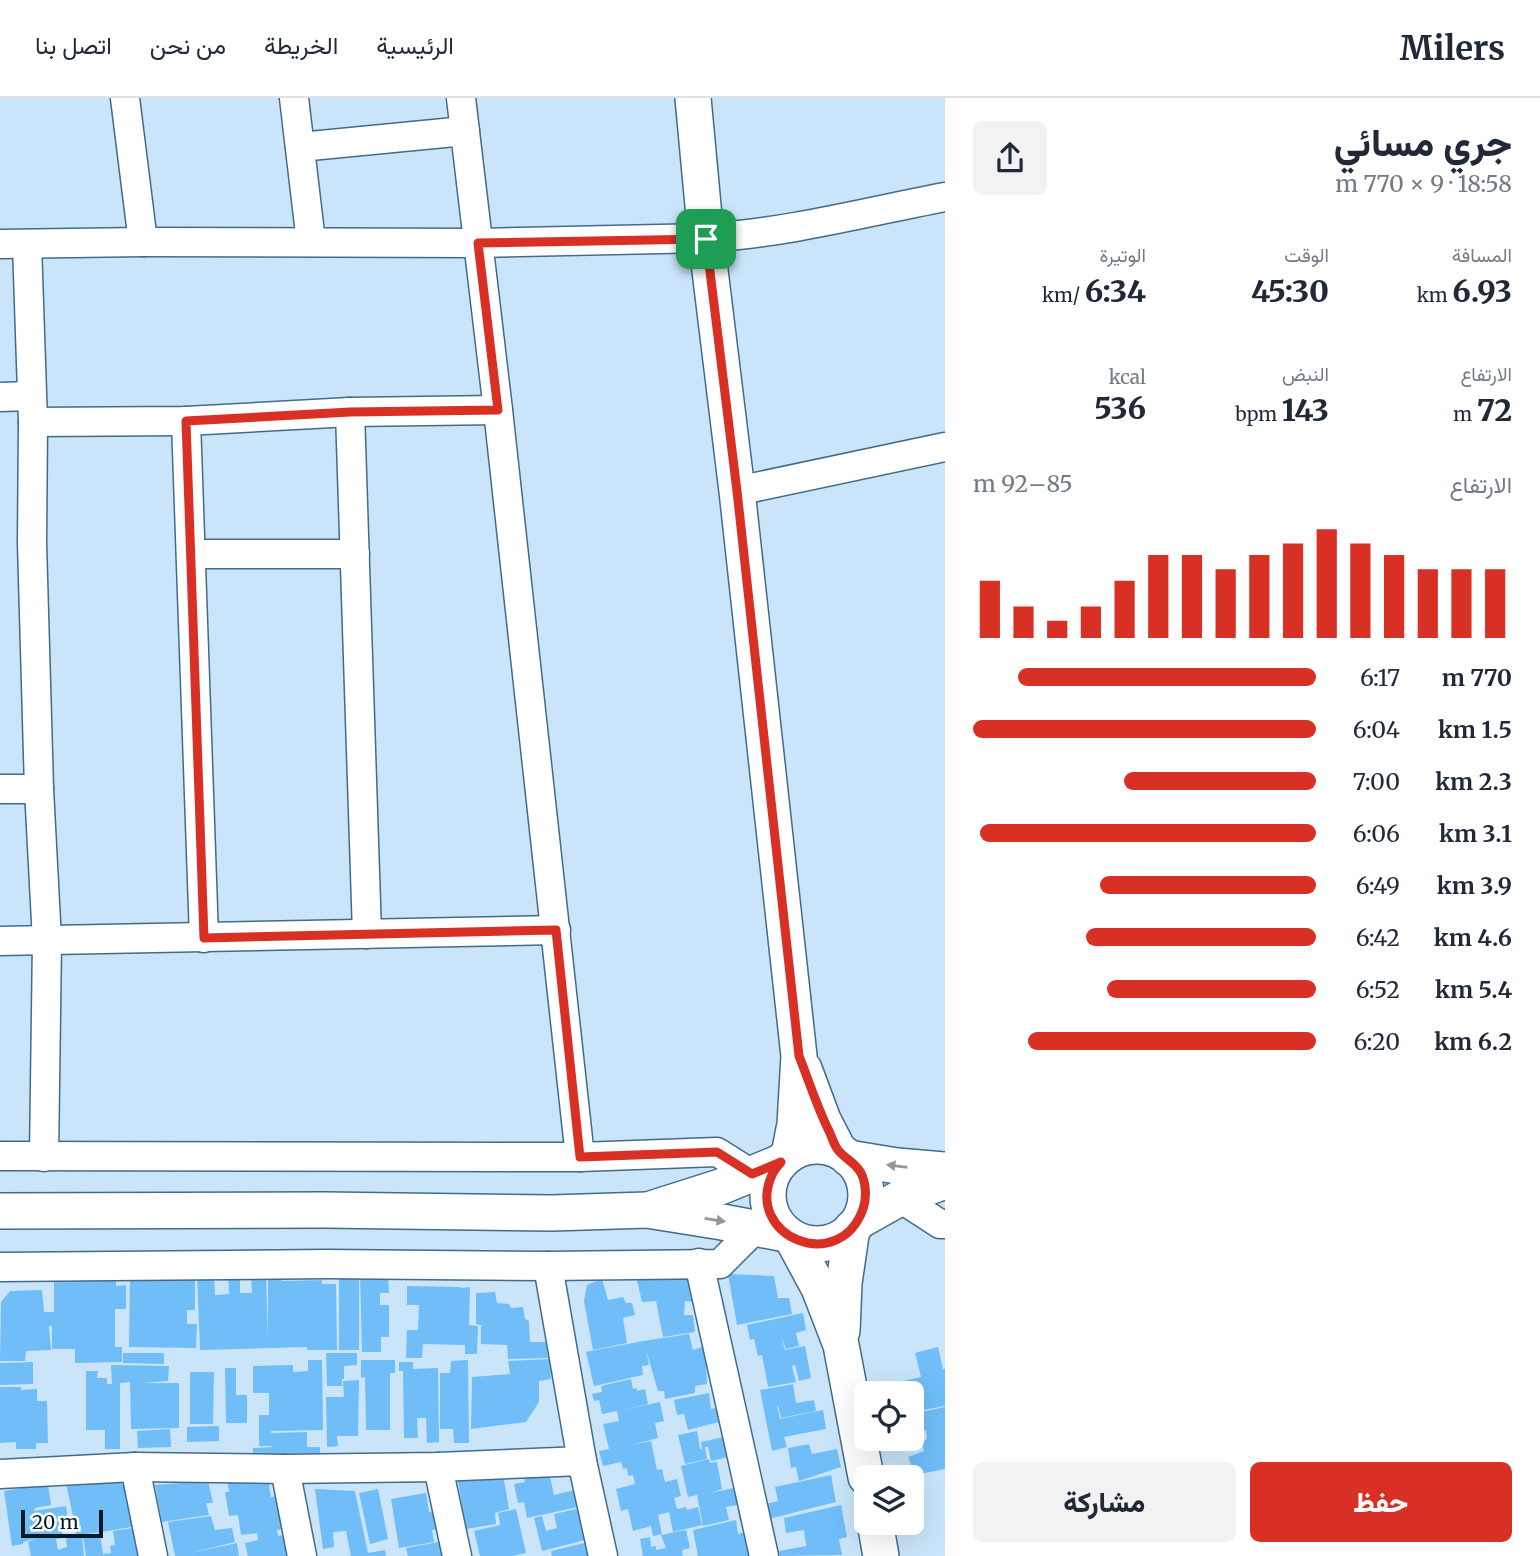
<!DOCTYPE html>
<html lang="ar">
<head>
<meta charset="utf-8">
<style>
	:root { --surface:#fff; --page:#f2f2f3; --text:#1f2937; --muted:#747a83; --line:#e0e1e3; --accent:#d93025 }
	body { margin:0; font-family:Merriweather,Vazirmatn,serif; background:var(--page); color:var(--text); direction:rtl; height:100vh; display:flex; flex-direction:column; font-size:26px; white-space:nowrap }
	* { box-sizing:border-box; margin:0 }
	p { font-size:23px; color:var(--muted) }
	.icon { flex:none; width:38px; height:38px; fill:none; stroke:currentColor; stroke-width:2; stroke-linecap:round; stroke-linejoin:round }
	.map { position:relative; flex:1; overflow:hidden; direction:ltr }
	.details { display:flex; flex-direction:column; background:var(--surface); width:595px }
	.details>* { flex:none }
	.controls { position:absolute; left:854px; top:1283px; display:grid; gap:14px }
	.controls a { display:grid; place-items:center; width:70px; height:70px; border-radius:10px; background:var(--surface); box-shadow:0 7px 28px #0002; font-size:35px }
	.scale { position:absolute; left:21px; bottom:18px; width:82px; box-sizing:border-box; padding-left:7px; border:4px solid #081926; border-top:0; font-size:19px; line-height:24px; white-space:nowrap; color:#081926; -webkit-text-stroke:5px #fff; paint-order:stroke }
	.pin { position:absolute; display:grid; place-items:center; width:60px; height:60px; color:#fff; margin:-30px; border-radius:14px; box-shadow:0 4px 10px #0006 }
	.round { display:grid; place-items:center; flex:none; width:74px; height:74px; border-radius:10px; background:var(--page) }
	.overview { display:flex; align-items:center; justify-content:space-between; height:119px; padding:0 28px }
	h1 { font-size:38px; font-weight:800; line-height:52px }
	.metrics { display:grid; grid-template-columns:repeat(3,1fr); gap:10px; height:119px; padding:7px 28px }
	.metrics div { display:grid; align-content:center }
	.metrics b { font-size:30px; font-weight:800 }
	.metrics small { font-size:19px; font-weight:400 }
	.metrics p { font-size:19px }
	.chart { height:196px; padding:14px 28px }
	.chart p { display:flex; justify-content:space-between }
	.chart svg { width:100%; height:126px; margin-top:7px; stroke:var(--accent); stroke-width:6 }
	.action { display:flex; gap:14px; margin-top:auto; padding:14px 28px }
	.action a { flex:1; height:80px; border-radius:10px; background:var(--accent); color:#fff; font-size:28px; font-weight:800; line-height:80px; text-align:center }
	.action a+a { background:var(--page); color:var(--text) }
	ul { padding:0 28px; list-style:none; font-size:23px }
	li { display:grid; grid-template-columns:112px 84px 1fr; align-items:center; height:52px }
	li i { height:18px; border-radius:9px; background:var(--accent) }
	header { display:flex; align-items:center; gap:42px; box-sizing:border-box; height:98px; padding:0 35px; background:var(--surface); border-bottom:2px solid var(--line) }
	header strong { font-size:33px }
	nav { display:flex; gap:38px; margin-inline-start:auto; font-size:24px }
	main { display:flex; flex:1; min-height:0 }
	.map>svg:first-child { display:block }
	.building { fill:#70bdf7 }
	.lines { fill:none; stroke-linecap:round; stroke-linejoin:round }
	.minor-casing { stroke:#426b8b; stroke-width:31 }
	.tertiary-casing { stroke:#426b8b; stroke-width:38 }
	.minor { stroke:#fff; stroke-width:28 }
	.tertiary { stroke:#fff; stroke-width:35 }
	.oneway { fill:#90989d }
	.route-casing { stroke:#fff; stroke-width:14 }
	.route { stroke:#d93025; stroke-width:9 }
</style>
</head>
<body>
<header>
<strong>Milers</strong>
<nav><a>الرئيسية</a><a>الخريطة</a><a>من نحن</a><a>اتصل بنا</a></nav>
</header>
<main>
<section class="details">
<div class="overview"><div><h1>جري مسائي</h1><p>18:58 · 9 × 770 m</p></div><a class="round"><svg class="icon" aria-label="share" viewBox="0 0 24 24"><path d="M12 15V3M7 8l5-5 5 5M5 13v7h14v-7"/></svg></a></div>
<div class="metrics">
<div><p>المسافة</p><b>6.93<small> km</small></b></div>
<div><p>الوقت</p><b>45:30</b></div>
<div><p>الوتيرة</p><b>6:34<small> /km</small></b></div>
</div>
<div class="metrics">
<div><p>الارتفاع</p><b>72<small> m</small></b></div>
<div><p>النبض</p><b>143<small> bpm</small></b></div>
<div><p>kcal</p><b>536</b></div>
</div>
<div class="chart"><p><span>الارتفاع</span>85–92 m</p>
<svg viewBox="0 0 160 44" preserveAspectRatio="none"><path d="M5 44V24M15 44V33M25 44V38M35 44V33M45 44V24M55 44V15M65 44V15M75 44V20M85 44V15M95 44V11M105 44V6M115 44V11M125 44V15M135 44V20M145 44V20M155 44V20"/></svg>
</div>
<ul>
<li><b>770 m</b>6:17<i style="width:87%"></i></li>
<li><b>1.5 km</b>6:04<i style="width:100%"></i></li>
<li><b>2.3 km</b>7:00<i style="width:56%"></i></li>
<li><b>3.1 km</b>6:06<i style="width:98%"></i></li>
<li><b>3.9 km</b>6:49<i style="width:63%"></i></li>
<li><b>4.6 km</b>6:42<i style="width:67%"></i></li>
<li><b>5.4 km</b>6:52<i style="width:61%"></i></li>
<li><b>6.2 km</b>6:20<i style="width:84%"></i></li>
</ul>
<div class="action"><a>حفظ</a><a>مشاركة</a></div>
</section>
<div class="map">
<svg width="945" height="1458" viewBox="0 0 945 1458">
	<rect width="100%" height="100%" fill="#cae5fa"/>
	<g class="building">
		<polygon points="635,1174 697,1176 703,1205 685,1203 684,1217 693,1217 695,1234 663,1239 656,1203 642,1204"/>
		<polygon points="54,1175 116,1175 116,1188 126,1187 126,1211 115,1211 115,1249 122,1249 122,1264 75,1265 75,1251 52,1251 52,1228 49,1228 51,1252 26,1253 25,1263 0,1263 1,1204 10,1193 42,1192 44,1214 54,1214"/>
		<polygon points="266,1175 268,1242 268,1175 282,1175 282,1183 322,1182 322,1186 336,1186 337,1252 307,1252 307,1249 200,1252 197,1177 214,1176 215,1197 229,1196 228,1176 240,1176 240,1195 252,1195 251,1176"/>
		<polygon points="130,1176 195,1176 195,1212 187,1212 187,1226 197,1226 196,1250 129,1249"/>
		<polygon points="728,1176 774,1178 778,1200 789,1200 792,1216 737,1227"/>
		<polygon points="388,1177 389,1195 380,1195 380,1207 389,1207 389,1239 381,1239 381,1254 362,1254 360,1178"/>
		<rect x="339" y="1179" width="20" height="73"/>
		<polygon points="602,1181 608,1202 623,1199 626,1205 632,1205 635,1217 623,1220 627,1245 593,1252 584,1203 587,1187"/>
		<polygon points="407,1188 461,1189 460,1199 461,1190 470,1189 469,1227 478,1228 477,1256 465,1256 465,1247 423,1246 422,1260 406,1260 407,1232 418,1232 419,1207 407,1207"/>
		<polygon points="495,1194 497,1205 509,1206 511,1210 523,1209 525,1221 529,1223 530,1244 546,1244 548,1260 508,1261 507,1247 481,1246 481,1228 484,1228 476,1226 476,1195"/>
		<polygon points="803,1215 806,1232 796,1235 799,1248 786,1251 781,1238 785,1252 805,1248 811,1280 799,1283 795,1267 792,1268 796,1284 768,1289 762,1257 758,1258 754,1241 750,1242 747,1227"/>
		<polygon points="689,1236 693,1252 708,1247 711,1264 706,1265 707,1286 695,1288 695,1295 665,1301 664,1293 658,1293 646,1252 649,1267 642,1268 643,1277 594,1288 586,1254 643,1243"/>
		<polygon points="938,1249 943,1271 945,1271 945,1308 912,1314 912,1295 901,1295 899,1284 921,1279 915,1255"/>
		<polygon points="123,1255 164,1255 164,1266 123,1265"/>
		<polygon points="326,1255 357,1255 357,1267 344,1268 344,1281 342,1281 342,1288 327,1288"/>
		<polygon points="550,1261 551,1281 539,1283 539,1304 526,1324 471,1331 472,1279 510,1276 508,1263"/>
		<polygon points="308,1262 322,1262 323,1332 271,1333 271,1335 307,1334 307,1349 320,1349 320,1355 253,1357 253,1350 272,1349 272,1348 259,1348 259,1317 269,1317 269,1295 253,1295 253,1268 293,1267 293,1274 308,1273"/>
		<polygon points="361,1262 395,1262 395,1275 390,1275 390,1332 366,1332 365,1279 361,1280"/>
		<polygon points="468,1262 469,1345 454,1345 453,1331 440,1331 440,1275 450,1275 451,1263"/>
		<polygon points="33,1264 33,1286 0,1287 0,1265"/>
		<polygon points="399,1264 413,1264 413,1271 438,1270 439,1344 427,1345 426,1320 417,1320 418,1340 404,1340 403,1273 399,1273"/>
		<polygon points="111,1267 169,1268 168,1283 142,1285 179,1285 179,1330 131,1331 130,1284 120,1285 120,1351 105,1351 105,1332 86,1332 86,1273 98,1273 97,1280 107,1280 107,1286 112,1286"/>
		<polygon points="225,1270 236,1270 236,1297 247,1297 247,1325 226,1325"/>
		<polygon points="190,1274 214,1274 213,1326 190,1326"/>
		<polygon points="631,1281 633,1291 637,1290 637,1293 645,1291 648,1306 624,1312 660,1304 664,1323 655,1325 658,1340 631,1347 651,1343 657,1372 662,1371 665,1384 677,1381 681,1398 674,1400 677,1411 686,1409 687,1412 698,1409 702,1427 673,1434 669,1414 658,1417 662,1436 653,1438 651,1428 633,1433 628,1411 621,1413 616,1391 635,1386 633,1377 628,1378 627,1370 623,1371 621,1364 603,1368 599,1353 609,1351 603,1326 619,1323 617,1313 602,1316 599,1302 594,1303 592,1296 602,1294 601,1288"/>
		<polygon points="359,1282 358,1338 337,1338 338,1348 327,1349 326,1299 344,1299 343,1283"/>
		<polygon points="793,1286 796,1305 814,1302 816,1313 781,1320 778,1308 777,1308 780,1321 823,1312 826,1331 784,1339 787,1349 772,1353 760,1292"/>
		<polygon points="0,1289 21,1289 21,1292 37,1291 37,1303 47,1303 48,1345 36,1345 36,1351 16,1351 16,1344 0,1345"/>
		<polygon points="709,1295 711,1311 717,1310 719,1324 688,1332 684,1316 677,1317 674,1302"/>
		<polygon points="945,1309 945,1371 915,1377 908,1359 924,1353 922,1344 927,1341 926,1332 912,1335 912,1316"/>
		<polygon points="219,1328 219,1343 187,1344 187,1329"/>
		<polygon points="170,1331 171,1349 138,1350 137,1333"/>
		<polygon points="697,1333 700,1351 702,1351 701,1344 728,1338 732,1358 711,1363 708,1349 705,1349 707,1361 685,1366 678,1337"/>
		<polygon points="809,1346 812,1356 837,1351 841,1369 799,1383 796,1369 791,1370 788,1350"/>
		<polygon points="709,1361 710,1365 717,1364 722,1391 711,1395 747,1387 754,1420 740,1423 737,1407 726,1409 729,1422 703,1428 697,1397 688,1399 681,1368"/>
		<polygon points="502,1370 509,1411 495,1415 496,1426 466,1431 457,1378"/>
		<polygon points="549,1374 554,1397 575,1392 578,1409 527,1420 524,1404 518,1405 514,1386 525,1384 524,1380"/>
		<polygon points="267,1375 271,1399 287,1397 291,1430 277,1432 278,1438 295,1435 299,1458 248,1458 245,1445 258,1442 257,1435 241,1437 238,1417 229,1418 225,1394 229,1394 227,1381"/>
		<polygon points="831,1377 836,1404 769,1421 766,1406 778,1403 775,1389"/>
		<polygon points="110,1380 126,1387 138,1428 82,1437 84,1458 31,1458 28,1444 35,1441 23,1444 23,1446 12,1448 4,1393 48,1386 51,1407 35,1410 34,1413 66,1408 69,1427 61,1428 63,1440 56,1441 58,1452 67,1449 66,1440 77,1438 66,1385"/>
		<polygon points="208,1383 213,1405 206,1405 209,1417 162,1424 155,1387"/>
		<polygon points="315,1391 355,1393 368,1455 385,1452 386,1458 351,1458 346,1433 333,1434 334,1449 323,1451"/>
		<polygon points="378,1391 388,1441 370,1446 359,1395"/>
		<polygon points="426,1395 429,1414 440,1412 444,1430 432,1432 434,1444 399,1450 391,1401"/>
		<polygon points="841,1407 847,1439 839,1441 842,1457 780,1458 779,1453 806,1448 804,1432 786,1435 784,1420"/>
		<polygon points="585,1409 593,1440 542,1453 534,1420 542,1418 546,1433 557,1430 554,1416"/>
		<polygon points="516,1411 526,1455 512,1458 480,1458 474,1433 500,1427 498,1415"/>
		<polygon points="211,1418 215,1432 232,1430 235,1444 186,1456 237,1445 239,1458 175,1458 168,1424"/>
		<polygon points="736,1422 738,1436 753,1432 760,1458 698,1458 693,1432"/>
		<polygon points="133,1430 138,1458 86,1458 83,1438 100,1435 103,1456 111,1455 110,1448 115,1447 113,1433"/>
		<polygon points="686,1432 690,1450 682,1452 683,1458 643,1458 640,1441 650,1439 651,1449 656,1448 656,1452 666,1450 661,1437"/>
		<polygon points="449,1442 453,1458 408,1458 406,1450"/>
		<polygon points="593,1443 597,1458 552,1458 551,1453"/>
	</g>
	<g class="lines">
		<g class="minor-casing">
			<g id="minor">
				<polyline points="125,0 143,144"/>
				<polyline points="294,0 311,144"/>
				<polyline points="461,0 498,312 580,1059"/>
				<polyline points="300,49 465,33"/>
				<path d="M0,146L143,144L478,145L706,140C787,135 866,114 945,99"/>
				<polyline points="27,146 33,324 32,445 39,691 47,843 44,1059"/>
				<polyline points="0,299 31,298"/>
				<polyline points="350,314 367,836"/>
				<polyline points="186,323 204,840"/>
				<polyline points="33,324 186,323 350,314 498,312"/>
				<polyline points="737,393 945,349"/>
				<polyline points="191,456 355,456"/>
				<polyline points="0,691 39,691"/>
				<polyline points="0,843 556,832"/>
				<polyline points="0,1058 580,1059 717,1054 752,1076"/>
				<polyline points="900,1100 940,1126 945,1126"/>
				<polyline points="699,1165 764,1458"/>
				<polyline points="548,1168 582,1363 603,1458"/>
				<polyline points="0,1169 326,1166 548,1168 720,1166 756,1130"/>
				<polyline points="135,1369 153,1458"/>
				<polyline points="438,1369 457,1458"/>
				<polyline points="285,1371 302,1458"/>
				<polyline points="0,1376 135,1369 285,1371 438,1369 582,1363"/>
			</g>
		</g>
		<g class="tertiary-casing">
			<g id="tertiary">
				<polyline points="693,0 706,140 737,393 799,958 795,1026 789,1057"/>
				<polyline points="804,971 823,1022 839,1053"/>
				<circle cx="817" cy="1097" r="49"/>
				<polyline points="848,1060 897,1068 945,1072"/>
				<polyline points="654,1110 720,1089 781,1064"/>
				<polyline points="0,1113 324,1112 552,1115 647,1112 722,1124 786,1136"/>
				<polyline points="859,1123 900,1100 945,1083"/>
				<polyline points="792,1140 819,1190 841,1247 866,1379"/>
				<polyline points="842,1233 844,1185 852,1130"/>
				<polyline points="875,1424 881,1458"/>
			</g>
		</g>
		<use href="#minor" class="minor"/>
		<use href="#tertiary" class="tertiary"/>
	</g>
	<defs><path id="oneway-solid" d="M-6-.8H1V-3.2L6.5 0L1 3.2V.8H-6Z" transform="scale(1.75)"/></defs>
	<g class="oneway">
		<use href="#oneway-solid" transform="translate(897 1068) rotate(-173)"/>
		<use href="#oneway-solid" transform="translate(715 1122) rotate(9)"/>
	</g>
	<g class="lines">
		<g class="route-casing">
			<path id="route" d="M706,141L737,393L799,958C809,983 817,1009 829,1033C832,1039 834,1047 838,1052C845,1061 855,1064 861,1075C866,1085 867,1100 863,1111C839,1178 744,1138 772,1077C774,1072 778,1068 781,1064L752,1076L717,1054L580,1059L556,832L204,840L186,323L350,314L498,312L478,145Z"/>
		</g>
		<use href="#route" class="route"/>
	</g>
</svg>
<div class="controls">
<a><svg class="icon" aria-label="locate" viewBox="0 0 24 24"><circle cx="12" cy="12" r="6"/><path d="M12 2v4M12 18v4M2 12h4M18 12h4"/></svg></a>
<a><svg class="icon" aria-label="layers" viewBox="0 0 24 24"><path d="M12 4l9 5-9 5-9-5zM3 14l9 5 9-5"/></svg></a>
</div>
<div class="scale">20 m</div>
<div class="pin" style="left:706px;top:141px;background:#1e9e55"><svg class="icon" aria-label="arrive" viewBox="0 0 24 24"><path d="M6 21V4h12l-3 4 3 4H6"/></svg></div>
</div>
</main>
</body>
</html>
